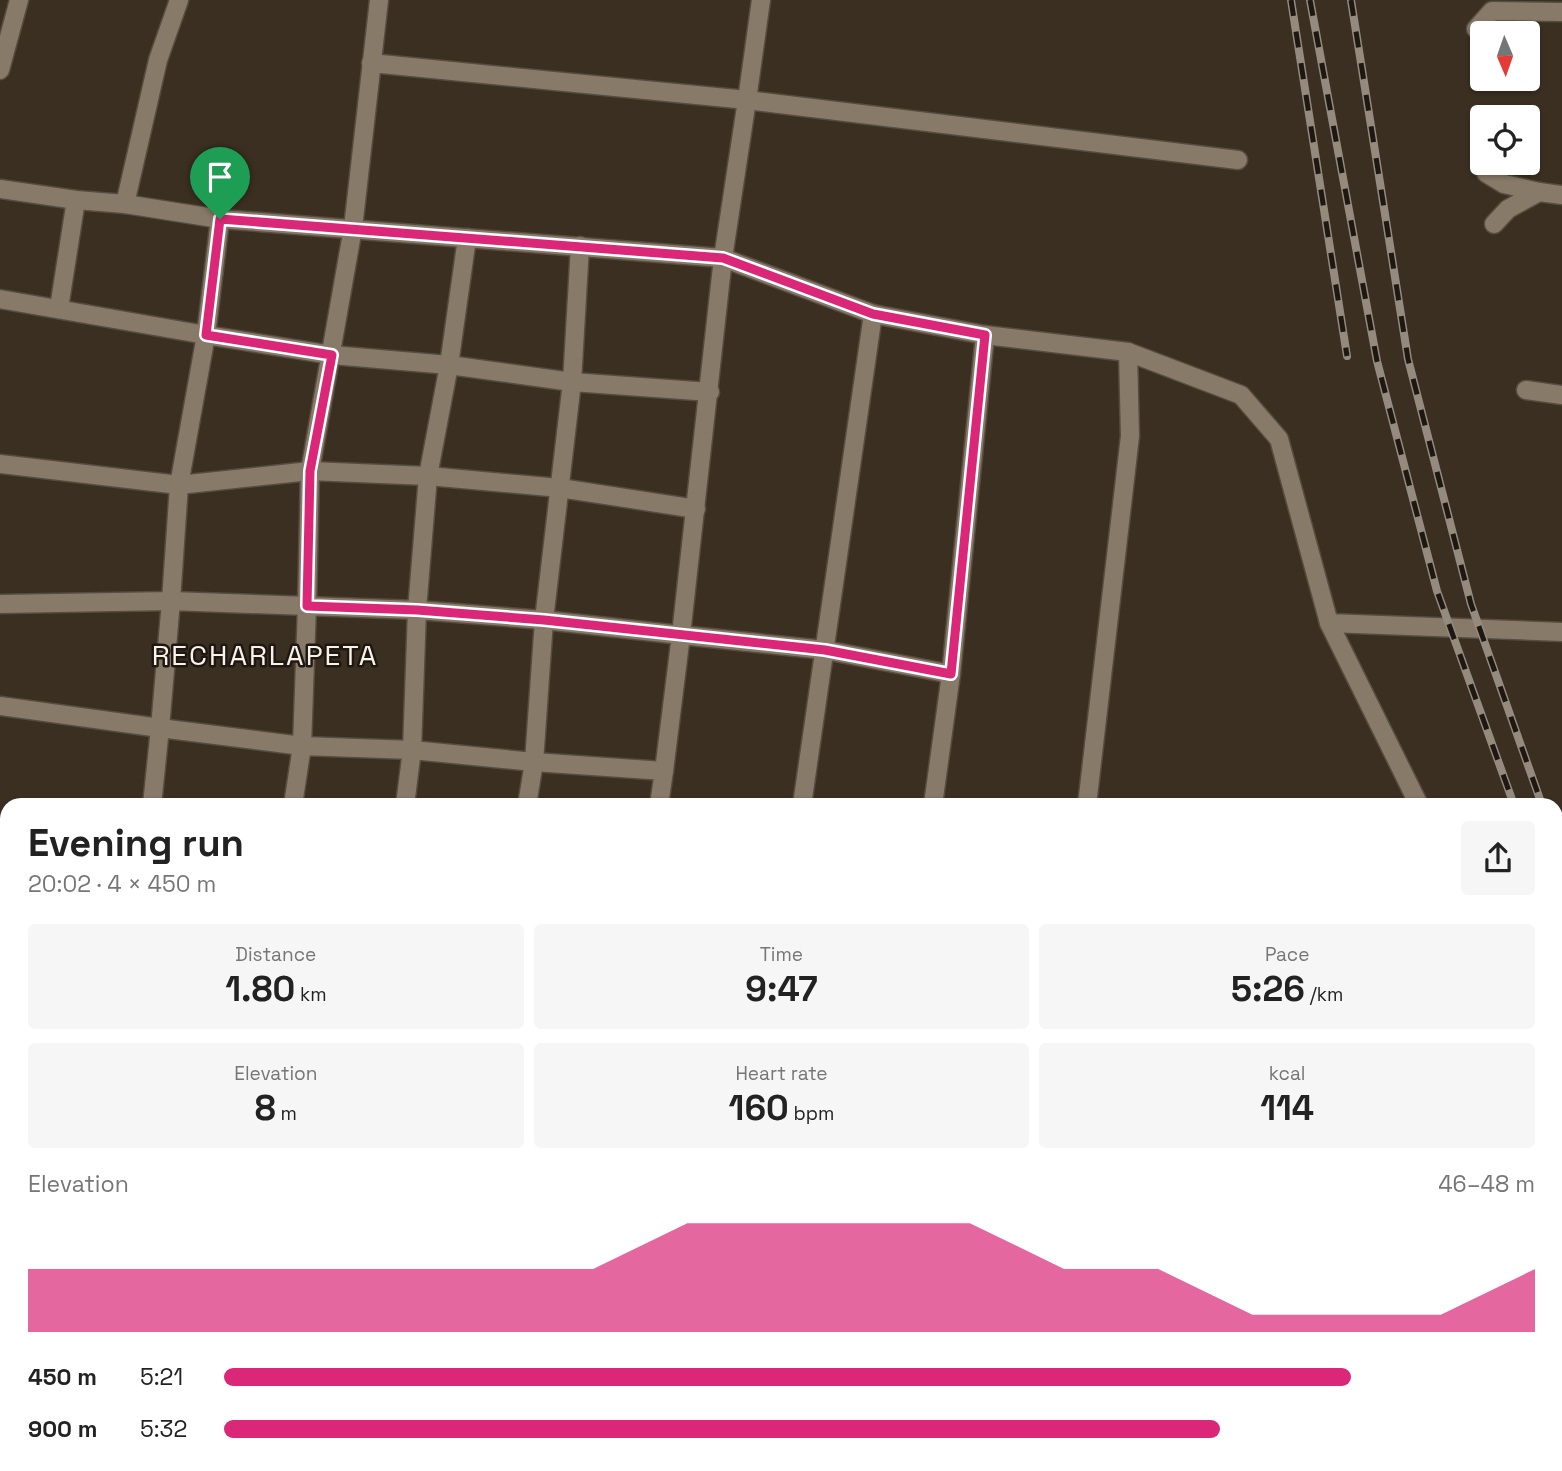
<!DOCTYPE html>
<html lang="en">
<head>
<meta charset="utf-8">
<style>
	:root { --surface:#fff; --page:#f6f6f6; --text:#222; --muted:#767676; --accent:#db2777 }
	body { margin:0; font-family:"Space Grotesk",sans-serif; background:var(--page); color:var(--text); height:100vh; display:flex; flex-direction:column; font-size:26px; white-space:nowrap }
	* { box-sizing:border-box; margin:0 }
	p { font-size:23px; color:var(--muted) }
	.icon { flex:none; width:38px; height:38px; fill:none; stroke:currentColor; stroke-width:2; stroke-linecap:round; stroke-linejoin:round }
	.map { position:relative; flex:1; overflow:hidden }
	.details { position:absolute; left:0px; top:798px; width:1563px; height:674px; display:flex; flex-direction:column; background:var(--surface); border-radius:21px 21px 0 0; box-shadow:0 2px 5px #0004 }
	.details>* { flex:none }
	.needle { width:46px; rotate:178deg }
	.controls { position:absolute; left:1470px; top:21px; display:grid; gap:14px }
	.controls a { display:grid; place-items:center; width:70px; height:70px; border-radius:7px; background:var(--surface); box-shadow:0 2px 5px #0004; font-size:35px }
	.pin { position:absolute; display:grid; place-items:center; width:60px; height:60px; color:#fff; margin:-72px -30px; border-radius:50% 50% 50% 0; rotate:-45deg; box-shadow:0 0 7px #0007 }
	.pin .icon { rotate:45deg }
	.round { display:grid; place-items:center; flex:none; width:74px; height:74px; border-radius:7px; background:var(--page) }
	.headline { display:flex; align-items:center; justify-content:space-between; height:119px; padding:0 28px }
	h1 { font-size:38px; font-weight:800; line-height:52px }
	.figures { display:grid; grid-template-columns:repeat(3,1fr); gap:10px; height:119px; padding:7px 28px }
	.figures div { display:grid; align-content:center; border-radius:7px; background:var(--page); text-align:center }
	.figures b { font-size:35px; font-weight:800 }
	.figures small { font-size:19px; font-weight:400 }
	.figures p { font-size:19px }
	.chart { height:196px; padding:14px 28px }
	.chart p { display:flex; justify-content:space-between }
	.chart svg { width:100%; height:126px; margin-top:7px; fill:var(--accent); opacity:.7 }
	ul { padding:0 28px; list-style:none; font-size:23px }
	li { display:grid; grid-template-columns:112px 84px 1fr; align-items:center; height:52px }
	li i { height:18px; border-radius:9px; background:var(--accent) }
	.map>svg:first-child { display:block }
	.lines { fill:none; stroke-linecap:round; stroke-linejoin:round }
	.minor-casing { stroke:#564c3f; stroke-width:21 }
	.tertiary-casing { stroke:#564c3f; stroke-width:21 }
	.minor { stroke:#887a69; stroke-width:18 }
	.tertiary { stroke:#887a69; stroke-width:18 }
	.rail-casing { stroke:#948a7e; stroke-width:8 }
	.rail { stroke:#1e1812; stroke-width:5; stroke-dasharray:16; stroke-linecap:butt }
	.route-casing { stroke:#fff; stroke-width:14 }
	.route { stroke:#db2777; stroke-width:9 }
	.labels { text-anchor:middle; stroke-width:5; stroke-linejoin:round; paint-order:stroke }
	.neighbourhood-label { font-size:28px; letter-spacing:2px; fill:#faf2e9; stroke:#1e1812 }
</style>
</head>
<body>
<div class="map">
<svg width="1562" height="1471" viewBox="0 0 1562 1471">
	<rect width="100%" height="100%" fill="#3b2f21"/>
	<g class="lines">
		<g class="minor-casing">
			<g id="minor">
				<polyline points="761,0 747,100 1238,160"/>
				<polyline points="1476,29 1492,11 1562,12"/>
				<polyline points="371,63 747,100 723,258 681,635 825,650 951,674"/>
				<polyline points="0,70 19,0"/>
				<polyline points="1486,173 1504,184 1539,192 1508,209 1494,224"/>
				<polyline points="1539,192 1562,195"/>
				<polyline points="125,204 158,60 179,0"/>
				<polyline points="580,246 572,382 544,620 534,762 664,771 659,805"/>
				<polyline points="0,299 206,335 220,219"/>
				<polyline points="59,308 76,200"/>
				<polyline points="1526,390 1562,395"/>
				<polyline points="0,464 179,485 206,335 332,355 449,365 467,238"/>
				<polyline points="0,604 171,601 179,485 310,471 428,476 560,488 696,509"/>
				<polyline points="1329,623 1419,805"/>
				<polyline points="0,706 160,728 171,601 307,606 310,471 353,228 379,0"/>
				<polyline points="152,805 160,728 302,746 307,606 417,610 428,476 449,365 572,382 710,392"/>
				<polyline points="293,805 302,746 412,750 417,610 544,620 681,635 664,771"/>
				<polyline points="405,805 412,750 534,762 527,805"/>
				<polyline points="802,805 873,314"/>
				<polyline points="933,805 951,674 985,335"/>
				<polyline points="1087,805 1130,436 1128,352"/>
				<polyline points="0,827 7,828"/>
				<polyline points="0,942 7,943"/>
				<polyline points="1556,1232 1562,1231"/>
				<polyline points="0,1233 7,1234"/>
				<polyline points="0,1364 7,1365"/>
				<polyline points="1556,1448 1562,1450"/>
				<polyline points="817,1465 848,1471"/>
				<polyline points="66,1471 66,1465"/>
				<polyline points="462,1471 463,1465"/>
				<polyline points="868,1471 869,1465"/>
				<polyline points="965,1471 966,1465"/>
				<polyline points="1087,1471 1088,1465"/>
				<polyline points="1202,1471 1203,1465"/>
				<polyline points="1314,1471 1315,1465"/>
				<polyline points="1443,1471 1444,1465"/>
			</g>
		</g>
		<g class="tertiary-casing">
			<polyline id="tertiary" points="0,189 76,200 125,204 220,219 723,258 873,314 985,335 1128,352 1241,395 1279,439 1329,623 1562,632"/>
		</g>
		<use href="#minor" class="minor"/>
		<use href="#tertiary" class="tertiary"/>
		<g class="rail-casing">
			<g id="rail">
				<polyline points="1291,0 1347,356"/>
				<polyline points="1310,0 1377,361 1437,591 1514,805"/>
				<polyline points="1351,0 1408,359 1471,604 1542,805"/>
				<polyline points="1556,842 1562,854"/>
				<polyline points="1556,897 1562,910"/>
			</g>
		</g>
		<use href="#rail" class="rail"/>
	</g>
	<g class="lines">
		<g class="route-casing">
			<polygon id="route" points="220,219 723,258 873,314 985,335 951,674 825,650 544,620 417,610 307,606 310,471 332,355 206,335"/>
		</g>
		<use href="#route" class="route"/>
	</g>
	<g class="labels">
		<g class="neighbourhood-label">
			<text x="265" y="665">RECHARLAPETA</text>
		</g>
	</g>
</svg>
<div class="controls">
<a><svg class="needle" viewBox="-14 -14 28 28"><path d="M0-13l5 13h-10z" fill="#e53935"/><path d="M0 13l5-13h-10z" fill="#767676"/></svg></a>
<a><svg class="icon" aria-label="locate" viewBox="0 0 24 24"><circle cx="12" cy="12" r="6"/><path d="M12 2v4M12 18v4M2 12h4M18 12h4"/></svg></a>
</div>
<div class="pin" style="left:220px;top:219px;background:#1e9e55"><svg class="icon" aria-label="arrive" viewBox="0 0 24 24"><path d="M6 21V4h12l-3 4 3 4H6"/></svg></div>
<section class="details">
<div class="headline"><div><h1>Evening run</h1><p>20:02 · 4 × 450 m</p></div><a class="round"><svg class="icon" aria-label="share" viewBox="0 0 24 24"><path d="M12 15V3M7 8l5-5 5 5M5 13v7h14v-7"/></svg></a></div>
<div class="figures">
<div><p>Distance</p><b>1.80<small> km</small></b></div>
<div><p>Time</p><b>9:47</b></div>
<div><p>Pace</p><b>5:26<small> /km</small></b></div>
</div>
<div class="figures">
<div><p>Elevation</p><b>8<small> m</small></b></div>
<div><p>Heart rate</p><b>160<small> bpm</small></b></div>
<div><p>kcal</p><b>114</b></div>
</div>
<div class="chart"><p><span>Elevation</span>46–48 m</p>
<svg viewBox="0 0 160 44" preserveAspectRatio="none"><path d="M0 44V22L10 22L20 22L30 22L40 22L50 22L60 22L70 6L80 6L90 6L100 6L110 22L120 22L130 38L140 38L150 38L160 22V44z"/></svg>
</div>
<ul>
<li><b>450 m</b>5:21<i style="width:86%"></i></li>
<li><b>900 m</b>5:32<i style="width:76%"></i></li>
</ul>
</section>
</div>
</body>
</html>
